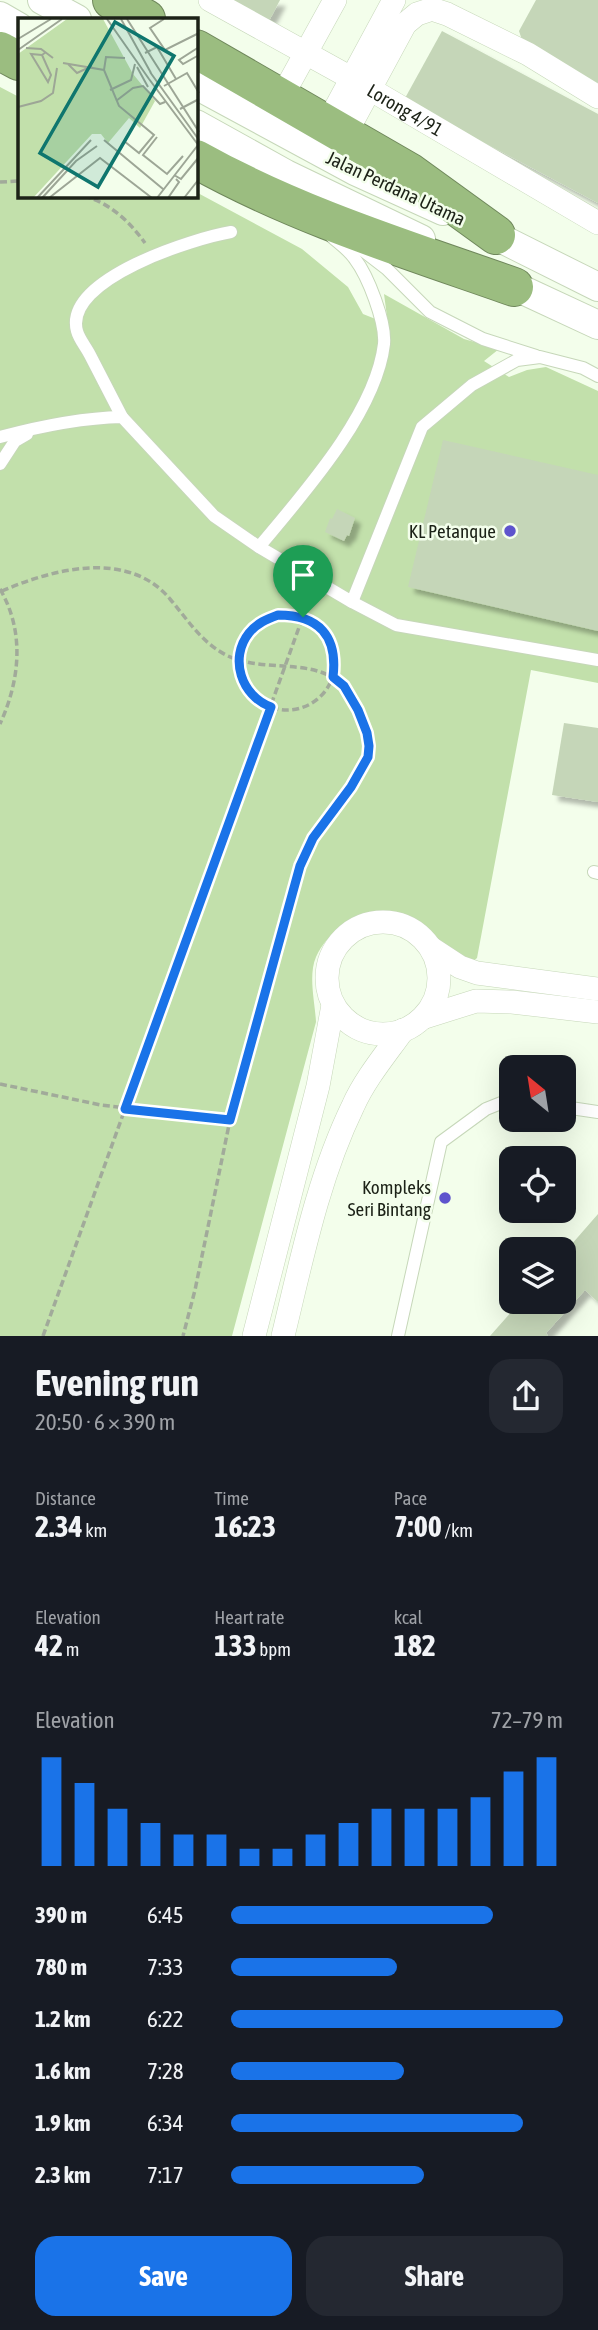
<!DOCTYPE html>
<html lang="en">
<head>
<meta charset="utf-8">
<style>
	:root { --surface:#171b24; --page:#242831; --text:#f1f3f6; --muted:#9ea1a6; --accent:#1a73e8 }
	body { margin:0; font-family:"Asap Condensed",sans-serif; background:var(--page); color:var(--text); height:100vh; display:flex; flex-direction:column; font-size:26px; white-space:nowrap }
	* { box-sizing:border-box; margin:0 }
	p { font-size:23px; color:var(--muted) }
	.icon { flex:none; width:38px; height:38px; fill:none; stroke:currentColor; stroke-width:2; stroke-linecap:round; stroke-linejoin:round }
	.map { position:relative; height:1336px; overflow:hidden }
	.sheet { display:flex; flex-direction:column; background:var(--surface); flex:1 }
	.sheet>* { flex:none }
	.needle { width:46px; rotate:330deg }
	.buttons { position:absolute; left:499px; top:1055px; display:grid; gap:14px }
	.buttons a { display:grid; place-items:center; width:77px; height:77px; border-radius:14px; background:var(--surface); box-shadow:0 7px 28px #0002; font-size:35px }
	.pin { position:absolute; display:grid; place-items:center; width:60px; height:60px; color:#fff; margin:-72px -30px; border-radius:50% 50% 50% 0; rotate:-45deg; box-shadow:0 0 7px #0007 }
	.pin .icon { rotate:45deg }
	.round { display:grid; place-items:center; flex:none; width:74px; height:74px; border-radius:21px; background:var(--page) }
	.summary { display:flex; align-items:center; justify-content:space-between; height:119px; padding:0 35px }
	h1 { font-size:38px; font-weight:700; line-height:52px }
	.figures { display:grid; grid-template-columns:repeat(3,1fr); gap:10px; height:119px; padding:7px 35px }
	.figures div { display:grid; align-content:center }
	.figures b { font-size:30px; font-weight:700 }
	.figures small { font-size:19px; font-weight:400 }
	.figures p { font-size:19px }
	.chart { height:196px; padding:14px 35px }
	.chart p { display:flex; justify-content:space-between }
	.chart svg { width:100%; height:126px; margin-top:7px; stroke:var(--accent); stroke-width:6 }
	.cta { display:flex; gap:14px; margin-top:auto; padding:14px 35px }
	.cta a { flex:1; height:80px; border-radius:21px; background:var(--accent); color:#fff; font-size:28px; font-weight:700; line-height:80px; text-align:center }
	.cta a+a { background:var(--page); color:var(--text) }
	ul { padding:0 35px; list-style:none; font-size:23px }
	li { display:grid; grid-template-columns:112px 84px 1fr; align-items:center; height:52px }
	li i { height:18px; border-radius:9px; background:var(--accent) }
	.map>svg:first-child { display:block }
	.green { fill:#c2e0ab }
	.building { fill:#c5d6b8; filter:url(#shadow) }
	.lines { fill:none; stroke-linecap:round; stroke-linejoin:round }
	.service-casing { stroke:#c6d7b9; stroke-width:14 }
	.minor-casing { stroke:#c6d7b9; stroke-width:24 }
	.tertiary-casing { stroke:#c6d7b9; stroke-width:30 }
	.motorway-casing { stroke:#6f875b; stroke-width:40 }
	.path { stroke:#a1aa9a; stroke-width:3.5; stroke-dasharray:7 3.5; stroke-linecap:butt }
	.service { stroke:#fff; stroke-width:12 }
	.minor { stroke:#fff; stroke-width:23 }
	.tertiary { stroke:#fff; stroke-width:28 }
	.motorway { stroke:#9bbd80; stroke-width:38 }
	.route-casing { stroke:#fff; stroke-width:14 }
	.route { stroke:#1a73e8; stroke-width:9 }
	.poi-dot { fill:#5e54cd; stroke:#f3feeb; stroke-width:2.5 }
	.labels { text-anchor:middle; stroke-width:5; stroke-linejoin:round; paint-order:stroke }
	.street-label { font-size:19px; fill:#1c2217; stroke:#f3feeb }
	.poi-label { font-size:19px; fill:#1c2217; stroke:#f3feeb; text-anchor:end }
	.inset-road { fill:none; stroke:#9da696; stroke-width:2 }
	.view { fill:#0f766e; fill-opacity:0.15; stroke:#0f766e; stroke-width:3.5 }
	.inset-edge { fill:none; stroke:#1c2217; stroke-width:3.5 }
</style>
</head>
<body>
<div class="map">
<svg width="598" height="1336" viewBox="0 0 598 1336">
	<defs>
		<filter id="shadow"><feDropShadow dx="6" dy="6" stdDeviation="2" flood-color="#0004"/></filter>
	</defs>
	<rect width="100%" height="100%" fill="#f3feeb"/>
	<path class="green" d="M0,87L19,97V196H196V192L302,249L348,287L363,314L388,324L384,294L464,339L499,349L484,361L509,377L527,370L546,367L598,391V683L531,670L477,958L471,963C460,957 448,951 437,944C425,936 417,924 403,918C370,905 330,926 316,957C308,975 315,1003 316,1022L232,1336H0Z"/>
	<g class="building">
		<polygon points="219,0 280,0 270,19 259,21"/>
		<polygon points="536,0 598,0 598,83 522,40 519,31"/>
		<polygon points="442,31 598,114 598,203 404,100"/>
		<polygon points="443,440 598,475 598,631 408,587"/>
		<polygon points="337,509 355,518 349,536 347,535 344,541 325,532 330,518 332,519"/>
		<polygon points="564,723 598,728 598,802 552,795"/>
		<polygon points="598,1214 598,1302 585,1290 546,1333 548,1336 490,1336 520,1302 564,1302 564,1253"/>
	</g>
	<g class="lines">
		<g class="service-casing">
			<g id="service">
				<polyline points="361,249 387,269 430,312 483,339 536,356"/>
				<path d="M122,417C111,396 101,376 90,355C86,347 79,339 77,331C63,279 195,238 231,232"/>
				<path d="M0,437C41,426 80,418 122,417L214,516L259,547L352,602L396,625L598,660"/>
				<polyline points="0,464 15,441 27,434"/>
				<path d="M259,547C303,494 376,413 384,344C386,322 368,276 355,259C349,250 340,244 332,237"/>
				<polyline points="352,602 422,427 472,385 517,360 540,357 583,368 598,376"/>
				<polyline points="594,872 598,873"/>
				<polyline points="564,1107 598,1112"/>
				<polyline points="398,1336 441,1142 486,1109 511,1099"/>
			</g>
		</g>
		<g class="minor-casing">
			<g id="minor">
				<path id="s1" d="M210,0L351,78L598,223"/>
				<polyline points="281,98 335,0"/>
				<polyline points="327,124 394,0"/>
				<polyline points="345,135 405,24 417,14 432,9 447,14 528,54 598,97"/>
				<circle cx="383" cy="978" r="56"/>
				<polyline points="431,948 460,967 477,973 598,989"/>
				<polyline points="425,1017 476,1001 512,1002 598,1012"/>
				<polyline points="254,1336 318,1086 333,1005"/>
				<path d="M283,1336C302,1258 318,1178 353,1106C365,1079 386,1054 403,1030"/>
			</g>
		</g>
		<g class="tertiary-casing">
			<g id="tertiary">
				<polyline points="42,0 77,19"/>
				<polyline points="0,16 19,27"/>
				<polyline points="196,85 355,171 443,211"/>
				<polyline points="196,124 286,174 421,239"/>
				<polyline points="480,228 598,287"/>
				<polyline points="497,278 598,325"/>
			</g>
		</g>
		<g class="motorway-casing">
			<g id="motorway">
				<polyline points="112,0 146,19"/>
				<polyline points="196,49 409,172 496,235"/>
				<polyline points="0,51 19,61"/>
				<path d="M196,159C296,215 406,249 514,287"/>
			</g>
		</g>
		<g class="path">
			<polyline points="0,182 19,181"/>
			<path d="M84,196C110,203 130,222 145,243"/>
			<path d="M0,589C25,632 20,680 0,724"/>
			<path d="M2,591C53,569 128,549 170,599C188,620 201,642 226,655C270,677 329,650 354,702C360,715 367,728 369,742C373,771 328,812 314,837C308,846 305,857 300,866L230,1120L195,1290L183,1336"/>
			<circle cx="287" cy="662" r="48"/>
			<polyline points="0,1084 101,1105 230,1120"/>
			<polyline points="43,1336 310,597"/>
		</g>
		<use href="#service" class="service"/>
		<use href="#minor" class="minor"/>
		<use href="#tertiary" class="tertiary"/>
		<use href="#motorway" class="motorway"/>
	</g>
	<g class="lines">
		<g class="route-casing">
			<path id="route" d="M278,615C319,615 338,636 333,677L344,686L358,710L367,733L369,746L368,757L351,787L313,838L300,866L230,1120L125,1109L271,707C241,696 229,658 249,633C257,623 267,619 278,615Z"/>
		</g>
		<use href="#route" class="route"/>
	</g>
	<g class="poi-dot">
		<circle cx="510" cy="531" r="7"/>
		<circle cx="445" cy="1198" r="7"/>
	</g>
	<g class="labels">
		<g class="street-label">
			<text dy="7" stroke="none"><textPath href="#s1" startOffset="224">Lorong 4/91</textPath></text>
			<text transform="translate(396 188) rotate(25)" y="7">Jalan Perdana Utama</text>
		</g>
		<g class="poi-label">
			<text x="496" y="538">KL Petanque</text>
			<text x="431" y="1194">Kompleks<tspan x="431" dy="22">Seri Bintang</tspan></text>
		</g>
	</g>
	<g transform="translate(18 18)">
		<rect width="180" height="180" fill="#f3feeb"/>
		<path d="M49,1H85L115,56L137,83L122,110L111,100L90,125L83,116H74L15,180H0V36Z" fill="#c2e0ab"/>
		<path class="inset-road" d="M89,1L131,61M103,1L133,55M109,1L181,114M146,1L132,10L147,32L181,15M0,21L33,1M181,29L161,42L165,46L181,37M8,30L23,31L35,40M0,32L44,1M127,35L139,29L158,61M24,37L13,36L30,64L33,57L24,37L28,34M45,45L86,52L101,88L136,117L121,135L106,123M50,46L59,55L74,48M119,49L130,69M86,52L88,39L107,40M132,54L181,122M131,61L181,128M146,68L169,55L181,75M92,72L113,62L117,46M98,83L115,70L125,68L142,86L147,84M0,89L23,83L35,75L39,50M162,91L181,81M139,119L125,137L149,156L165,138M86,122L145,171M156,157L163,161L181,139M19,180L73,122M24,180L58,143L79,128M31,180L82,140L134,180M139,180L180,127M150,180L161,164L158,161M166,180L181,161"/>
		<path class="view" d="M97,4L156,38L80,169L22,135Z"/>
		<rect width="180" height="180" class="inset-edge"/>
	</g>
</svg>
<div class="buttons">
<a><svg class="needle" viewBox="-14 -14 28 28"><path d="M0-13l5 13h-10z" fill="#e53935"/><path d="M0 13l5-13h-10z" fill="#9ea1a6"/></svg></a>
<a><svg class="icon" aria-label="locate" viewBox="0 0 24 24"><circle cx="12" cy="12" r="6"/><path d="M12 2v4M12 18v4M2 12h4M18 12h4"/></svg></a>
<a><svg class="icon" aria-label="layers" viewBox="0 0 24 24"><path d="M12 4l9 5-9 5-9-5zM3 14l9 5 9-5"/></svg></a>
</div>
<div class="pin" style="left:303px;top:617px;background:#1e9e55"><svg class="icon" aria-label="arrive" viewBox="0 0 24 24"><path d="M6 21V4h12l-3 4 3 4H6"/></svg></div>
</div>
<section class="sheet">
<div class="summary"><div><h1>Evening run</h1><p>20:50 · 6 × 390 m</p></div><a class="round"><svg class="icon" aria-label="share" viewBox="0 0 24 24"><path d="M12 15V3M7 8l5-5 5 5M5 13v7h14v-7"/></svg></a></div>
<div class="figures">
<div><p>Distance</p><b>2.34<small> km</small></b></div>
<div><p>Time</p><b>16:23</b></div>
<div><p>Pace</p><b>7:00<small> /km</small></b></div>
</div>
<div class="figures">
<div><p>Elevation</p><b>42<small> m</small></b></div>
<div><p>Heart rate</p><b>133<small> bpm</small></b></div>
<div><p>kcal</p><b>182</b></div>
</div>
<div class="chart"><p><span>Elevation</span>72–79 m</p>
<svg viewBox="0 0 160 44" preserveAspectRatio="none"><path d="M5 44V6M15 44V15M25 44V24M35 44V29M45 44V33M55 44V33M65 44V38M75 44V38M85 44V33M95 44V29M105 44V24M115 44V24M125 44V24M135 44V20M145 44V11M155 44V6"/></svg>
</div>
<ul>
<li><b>390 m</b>6:45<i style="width:79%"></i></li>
<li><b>780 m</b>7:33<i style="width:50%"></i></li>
<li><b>1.2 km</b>6:22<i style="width:100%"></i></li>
<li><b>1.6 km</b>7:28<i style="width:52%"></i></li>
<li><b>1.9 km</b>6:34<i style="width:88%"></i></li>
<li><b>2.3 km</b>7:17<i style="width:58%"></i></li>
</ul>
<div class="cta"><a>Save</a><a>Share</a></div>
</section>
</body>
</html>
